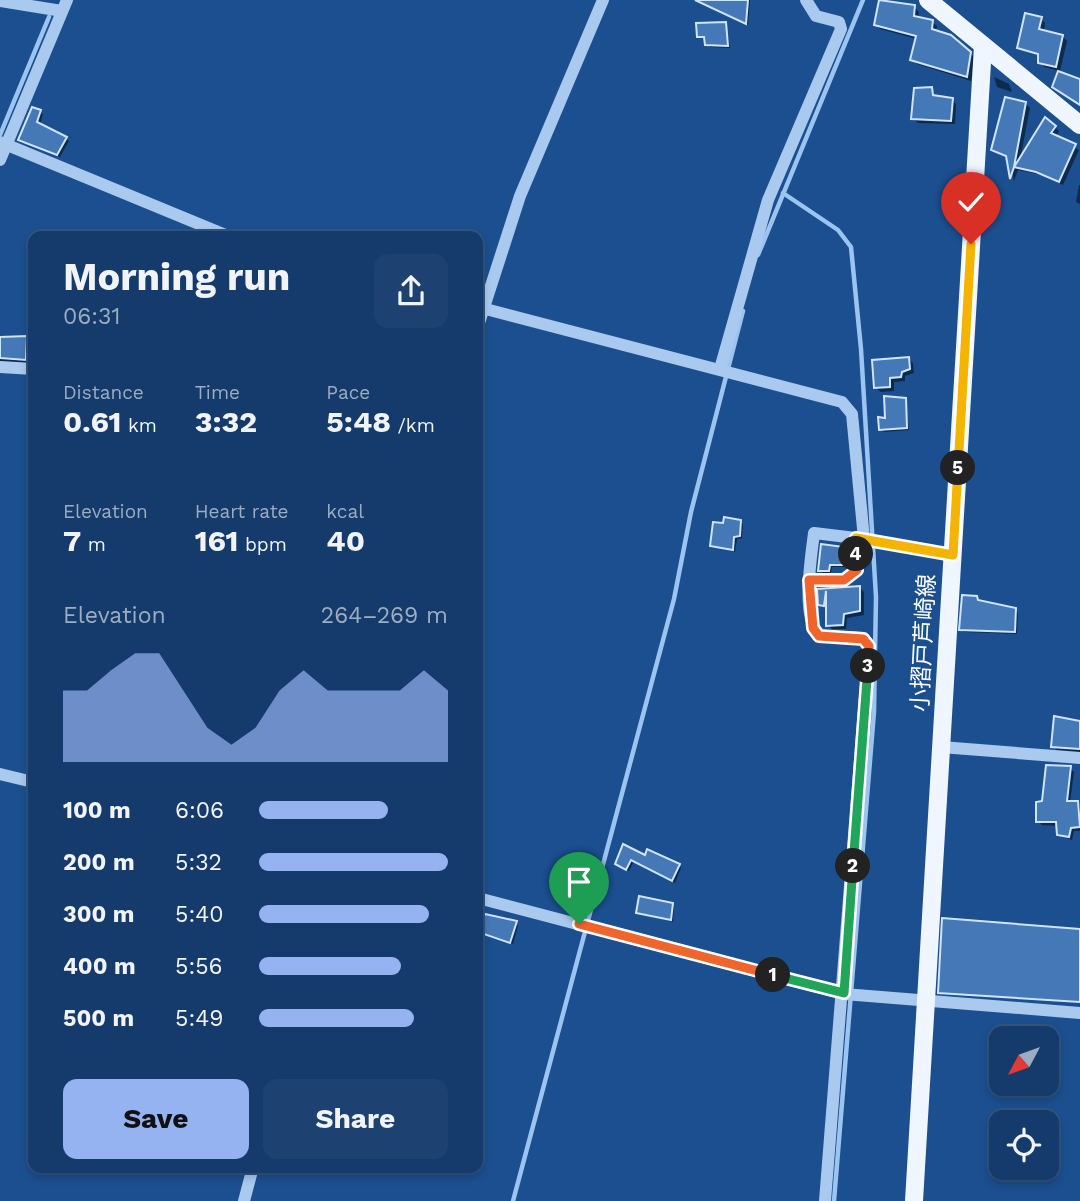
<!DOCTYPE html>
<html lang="en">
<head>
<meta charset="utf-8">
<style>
	:root { --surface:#143b6b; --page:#1d4271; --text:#f1f3f6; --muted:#9dadc1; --line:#33557e; --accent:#95b2f1 }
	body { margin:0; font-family:"Work Sans","Noto Sans JP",sans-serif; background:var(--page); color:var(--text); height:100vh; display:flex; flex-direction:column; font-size:26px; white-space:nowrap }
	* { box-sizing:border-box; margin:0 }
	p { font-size:23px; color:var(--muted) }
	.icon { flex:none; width:38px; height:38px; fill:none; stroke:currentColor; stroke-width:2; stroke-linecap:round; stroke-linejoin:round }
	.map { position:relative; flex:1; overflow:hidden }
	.sheet { position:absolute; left:28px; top:231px; width:455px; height:942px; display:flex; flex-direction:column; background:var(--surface); border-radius:14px; box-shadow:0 4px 10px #0003,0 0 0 2px var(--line) }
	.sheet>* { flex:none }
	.needle { width:46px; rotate:229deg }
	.fabs { position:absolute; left:989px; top:1026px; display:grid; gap:14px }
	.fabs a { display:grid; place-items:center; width:70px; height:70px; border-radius:14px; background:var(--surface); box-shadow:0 4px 10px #0003,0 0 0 2px var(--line); font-size:35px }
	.pin { position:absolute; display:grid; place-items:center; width:60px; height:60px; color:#fff; margin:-72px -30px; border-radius:50% 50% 50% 0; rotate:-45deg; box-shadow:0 0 7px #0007 }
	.pin .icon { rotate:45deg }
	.km { position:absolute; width:35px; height:35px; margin:-18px; border-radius:50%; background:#222; color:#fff; font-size:19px; line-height:35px; text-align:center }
	.round { display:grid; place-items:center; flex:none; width:74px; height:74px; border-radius:14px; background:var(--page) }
	.headline { display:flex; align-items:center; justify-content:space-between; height:119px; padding:0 35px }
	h1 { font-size:38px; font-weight:700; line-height:52px }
	.stats { display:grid; grid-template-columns:repeat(3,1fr); gap:10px; height:119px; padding:7px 35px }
	.stats div { display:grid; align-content:center }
	.stats b { font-size:30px; font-weight:700 }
	.stats small { font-size:19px; font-weight:400 }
	.stats p { font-size:19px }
	.chart { height:196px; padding:14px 35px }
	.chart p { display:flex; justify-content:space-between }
	.chart svg { width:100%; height:126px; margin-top:7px; fill:var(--accent); opacity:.7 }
	.cta { display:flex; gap:14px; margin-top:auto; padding:14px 35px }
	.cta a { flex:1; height:80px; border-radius:14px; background:var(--accent); color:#111; font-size:28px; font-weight:700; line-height:80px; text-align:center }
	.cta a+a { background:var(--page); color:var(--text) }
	ul { padding:0 35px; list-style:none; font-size:23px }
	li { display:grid; grid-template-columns:112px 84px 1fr; align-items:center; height:52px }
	li i { height:18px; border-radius:9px; background:var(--accent) }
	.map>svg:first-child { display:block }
	.shadow { fill:#0007 }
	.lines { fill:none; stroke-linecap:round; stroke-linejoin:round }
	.stream { stroke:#9cc4f0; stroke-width:4.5 }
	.building { fill:#4478b7; stroke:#cfe3fa; stroke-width:2 }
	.minor { stroke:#a9c9ee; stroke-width:12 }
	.major { stroke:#f0f6ff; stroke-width:18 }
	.split-1-casing { stroke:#fff; stroke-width:14 }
	.split-2-casing { stroke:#fff; stroke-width:14 }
	.split-3-casing { stroke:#fff; stroke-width:14 }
	.split-4-casing { stroke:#fff; stroke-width:14 }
	.split-5-casing { stroke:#fff; stroke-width:14 }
	.split-6-casing { stroke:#fff; stroke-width:14 }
	.split-1 { stroke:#f0652b; stroke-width:9 }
	.split-2 { stroke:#22a559; stroke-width:9 }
	.split-3 { stroke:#22a559; stroke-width:9 }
	.split-4 { stroke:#f0652b; stroke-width:9 }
	.split-5 { stroke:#f5b400; stroke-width:9 }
	.split-6 { stroke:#f5b400; stroke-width:9 }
	.labels { text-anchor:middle; stroke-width:5; stroke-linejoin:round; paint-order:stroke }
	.street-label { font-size:23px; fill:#fff; stroke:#1b4f8f }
</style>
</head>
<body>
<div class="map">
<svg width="1080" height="1201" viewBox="0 0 1080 1201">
	<rect width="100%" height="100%" fill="#1b4f8f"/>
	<g class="shadow">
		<polygon points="696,0 750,0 748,25"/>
		<polygon points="881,0 914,7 919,12 918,18 932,22 937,26 936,32 970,53 975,58 971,81 917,64 912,59 917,39 880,29 876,24"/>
		<polygon points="1041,19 1045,23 1044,32 1063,37 1067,41 1060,71 1044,67 1040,56 1019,47"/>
		<polygon points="726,24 730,48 710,47 706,38 699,36"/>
		<polygon points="994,77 1009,84 1012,92 997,87"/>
		<polygon points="932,89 936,98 952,99 956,104 955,124 918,123 913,119"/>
		<polygon points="1026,104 1030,108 1020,160 1055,127 1059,131 1056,137 1079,150 1063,185 1042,175 1018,170 1014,181 1009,158 993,150"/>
		<polygon points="33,109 43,114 40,125 69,141 60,157 20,140"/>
		<polygon points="1079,185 1080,185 1080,204 1076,202"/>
		<polygon points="26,338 30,341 29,363 0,361 0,339"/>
		<polygon points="909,359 913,363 914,373 905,376 905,381 894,382 894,391 881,392 876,388"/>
		<polygon points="905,400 909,430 884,432 881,429 887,420"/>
		<polygon points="741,522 743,525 742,538 737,539 735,552 712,546"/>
		<polygon points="843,549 846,552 845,567 832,567 831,573 823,573 820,571"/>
		<polygon points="860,588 864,592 864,615 847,618 846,629 832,629 828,625 828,609 820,605 819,590"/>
		<polygon points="977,597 979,603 1015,610 1018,613 1017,634 964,632 961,629"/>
		<polygon points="1080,723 1080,752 1057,750 1053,746"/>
		<polygon points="1070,768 1074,772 1070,803 1080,806 1080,831 1074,831 1072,840 1059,835 1058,826 1042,825 1038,821 1043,803"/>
		<polygon points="624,847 645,857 679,865 681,868 675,883 634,861 629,871 620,866"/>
		<polygon points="672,904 674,907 673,922 638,913"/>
		<polygon points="516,923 518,926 513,944 480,932"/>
	</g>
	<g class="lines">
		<g class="stream">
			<polyline points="0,135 49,17"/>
			<polyline points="783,193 838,230 851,247 861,349 876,597 874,712 834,1201"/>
			<polyline points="758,255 863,0"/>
			<polyline points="513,1201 674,599 691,512 743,311"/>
		</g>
	</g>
	<g class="building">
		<polygon points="695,0 748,0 746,24"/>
		<polygon points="879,0 915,5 914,16 933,20 932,29 951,35 971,52 967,77 910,60 916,36 874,25"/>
		<polygon points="1025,13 1042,17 1039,29 1063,35 1056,67 1038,63 1038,54 1017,48"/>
		<polygon points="726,22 728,46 705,45 704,37 697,37 696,23"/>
		<polygon points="1058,71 1080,79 1080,105 1052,87"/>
		<polygon points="932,87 933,95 953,98 951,121 911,119 914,88"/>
		<polygon points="1005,97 1026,102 1014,167 1045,117 1056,126 1051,133 1076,144 1059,182 1036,172 1014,167 1010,179 1006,156 991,150"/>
		<polygon points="32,107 41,110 37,122 67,137 57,155 18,140"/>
		<polygon points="27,336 26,360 0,358 0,337"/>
		<polygon points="909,357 910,369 902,372 901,377 890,378 890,387 874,388 872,360"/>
		<polygon points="884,396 906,398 907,428 879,430 878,417 885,418"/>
		<polygon points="724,517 741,520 740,536 734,537 733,550 710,546 713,522 723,523"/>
		<polygon points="821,544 844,547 843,565 830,565 829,571 818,571"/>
		<polygon points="860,586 860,611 844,614 843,625 826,626 826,591 824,606 818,605 817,589"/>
		<polygon points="962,595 977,596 978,600 1016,608 1015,632 959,630"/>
		<polygon points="1054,716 1080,721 1080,749 1051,747"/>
		<polygon points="1046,765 1071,766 1067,801 1078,801 1080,827 1071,828 1069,837 1057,835 1056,822 1036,822 1036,802 1042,801"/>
		<polygon points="623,844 645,855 647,849 680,864 672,881 631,860 626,870 615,864"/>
		<polygon points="639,896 673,903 671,920 636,913"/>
		<polygon points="485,914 517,921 510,943 478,932"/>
		<polygon points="942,918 1080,929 1080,1002 938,993"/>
	</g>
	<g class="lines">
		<g class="minor">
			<polyline points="0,1 62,11"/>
			<polyline points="0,142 228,236"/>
			<polyline points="0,160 67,0"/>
			<polyline points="478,307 842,402 852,414 864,539 953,555"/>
			<polyline points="478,326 520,196 603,0"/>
			<polyline points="0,367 33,369"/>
			<polyline points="720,369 768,200 841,29 839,22 816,16 806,0"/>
			<polyline points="809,580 844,580 857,570 856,538"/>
			<polyline points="941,747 1080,758"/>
			<polyline points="0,774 33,782"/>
			<polyline points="478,898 844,994 1080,1013"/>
			<polyline points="244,1201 253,1167"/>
			<path d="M825,1201L869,646L864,638L819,636C801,616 811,558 814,533L864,539"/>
		</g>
		<g class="major">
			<polyline points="928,0 1080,125"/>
			<polyline points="914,1201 983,46"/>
		</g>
	</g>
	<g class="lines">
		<g class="split-1-casing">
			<polyline id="split-1" points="579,924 773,975"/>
		</g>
		<g class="split-2-casing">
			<polyline id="split-2" points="773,975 844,993 853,866"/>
		</g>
		<g class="split-3-casing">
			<polyline id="split-3" points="853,866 868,666"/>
		</g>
		<g class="split-4-casing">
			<polyline id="split-4" points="856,554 857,570 844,580 809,580 813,628 819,636 863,639 869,646 868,666"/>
		</g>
		<g class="split-5-casing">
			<polyline id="split-5" points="856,554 856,538 953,555 958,468"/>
		</g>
		<g class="split-6-casing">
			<polyline id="split-6" points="958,468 971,244"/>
		</g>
		<use href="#split-1" class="split-1"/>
		<use href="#split-2" class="split-2"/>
		<use href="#split-3" class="split-3"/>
		<use href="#split-4" class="split-4"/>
		<use href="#split-5" class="split-5"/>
		<use href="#split-6" class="split-6"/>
	</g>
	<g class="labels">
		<g class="street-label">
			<text transform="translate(923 643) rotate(-87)" y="8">小摺戸芦崎線</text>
		</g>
	</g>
</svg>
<div class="fabs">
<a><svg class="needle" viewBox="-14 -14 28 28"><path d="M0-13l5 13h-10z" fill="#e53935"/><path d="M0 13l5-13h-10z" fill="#9dadc1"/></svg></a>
<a><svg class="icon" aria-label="locate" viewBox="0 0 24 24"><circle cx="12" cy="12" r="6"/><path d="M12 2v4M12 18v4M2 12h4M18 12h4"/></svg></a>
</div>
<div class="pin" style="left:579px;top:924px;background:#1e9e55"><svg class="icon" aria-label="arrive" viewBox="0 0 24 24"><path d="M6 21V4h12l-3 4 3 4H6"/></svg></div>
<div class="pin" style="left:971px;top:244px;background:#d93025"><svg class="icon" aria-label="check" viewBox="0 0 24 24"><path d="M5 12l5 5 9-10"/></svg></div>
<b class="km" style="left:773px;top:975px">1</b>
<b class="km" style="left:853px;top:866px">2</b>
<b class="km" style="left:868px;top:666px">3</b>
<b class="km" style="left:856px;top:554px">4</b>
<b class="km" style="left:958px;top:468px">5</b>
<section class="sheet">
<div class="headline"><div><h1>Morning run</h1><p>06:31</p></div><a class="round"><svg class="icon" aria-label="share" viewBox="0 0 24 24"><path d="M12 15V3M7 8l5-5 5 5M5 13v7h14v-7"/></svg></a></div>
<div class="stats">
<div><p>Distance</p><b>0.61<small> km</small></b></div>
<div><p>Time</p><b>3:32</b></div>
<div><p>Pace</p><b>5:48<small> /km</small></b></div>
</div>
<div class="stats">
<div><p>Elevation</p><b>7<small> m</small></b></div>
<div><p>Heart rate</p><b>161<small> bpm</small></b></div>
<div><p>kcal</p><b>40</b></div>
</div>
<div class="chart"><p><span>Elevation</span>264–269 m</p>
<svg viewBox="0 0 160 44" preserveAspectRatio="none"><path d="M0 44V19L10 19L20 12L30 6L40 6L50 19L60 32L70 38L80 32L90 19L100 12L110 19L120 19L130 19L140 19L150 12L160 19V44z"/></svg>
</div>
<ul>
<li><b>100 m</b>6:06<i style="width:68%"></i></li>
<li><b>200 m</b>5:32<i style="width:100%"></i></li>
<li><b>300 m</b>5:40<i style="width:90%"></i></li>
<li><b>400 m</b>5:56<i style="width:75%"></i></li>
<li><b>500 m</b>5:49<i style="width:82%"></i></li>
</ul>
<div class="cta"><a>Save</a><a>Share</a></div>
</section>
</div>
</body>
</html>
